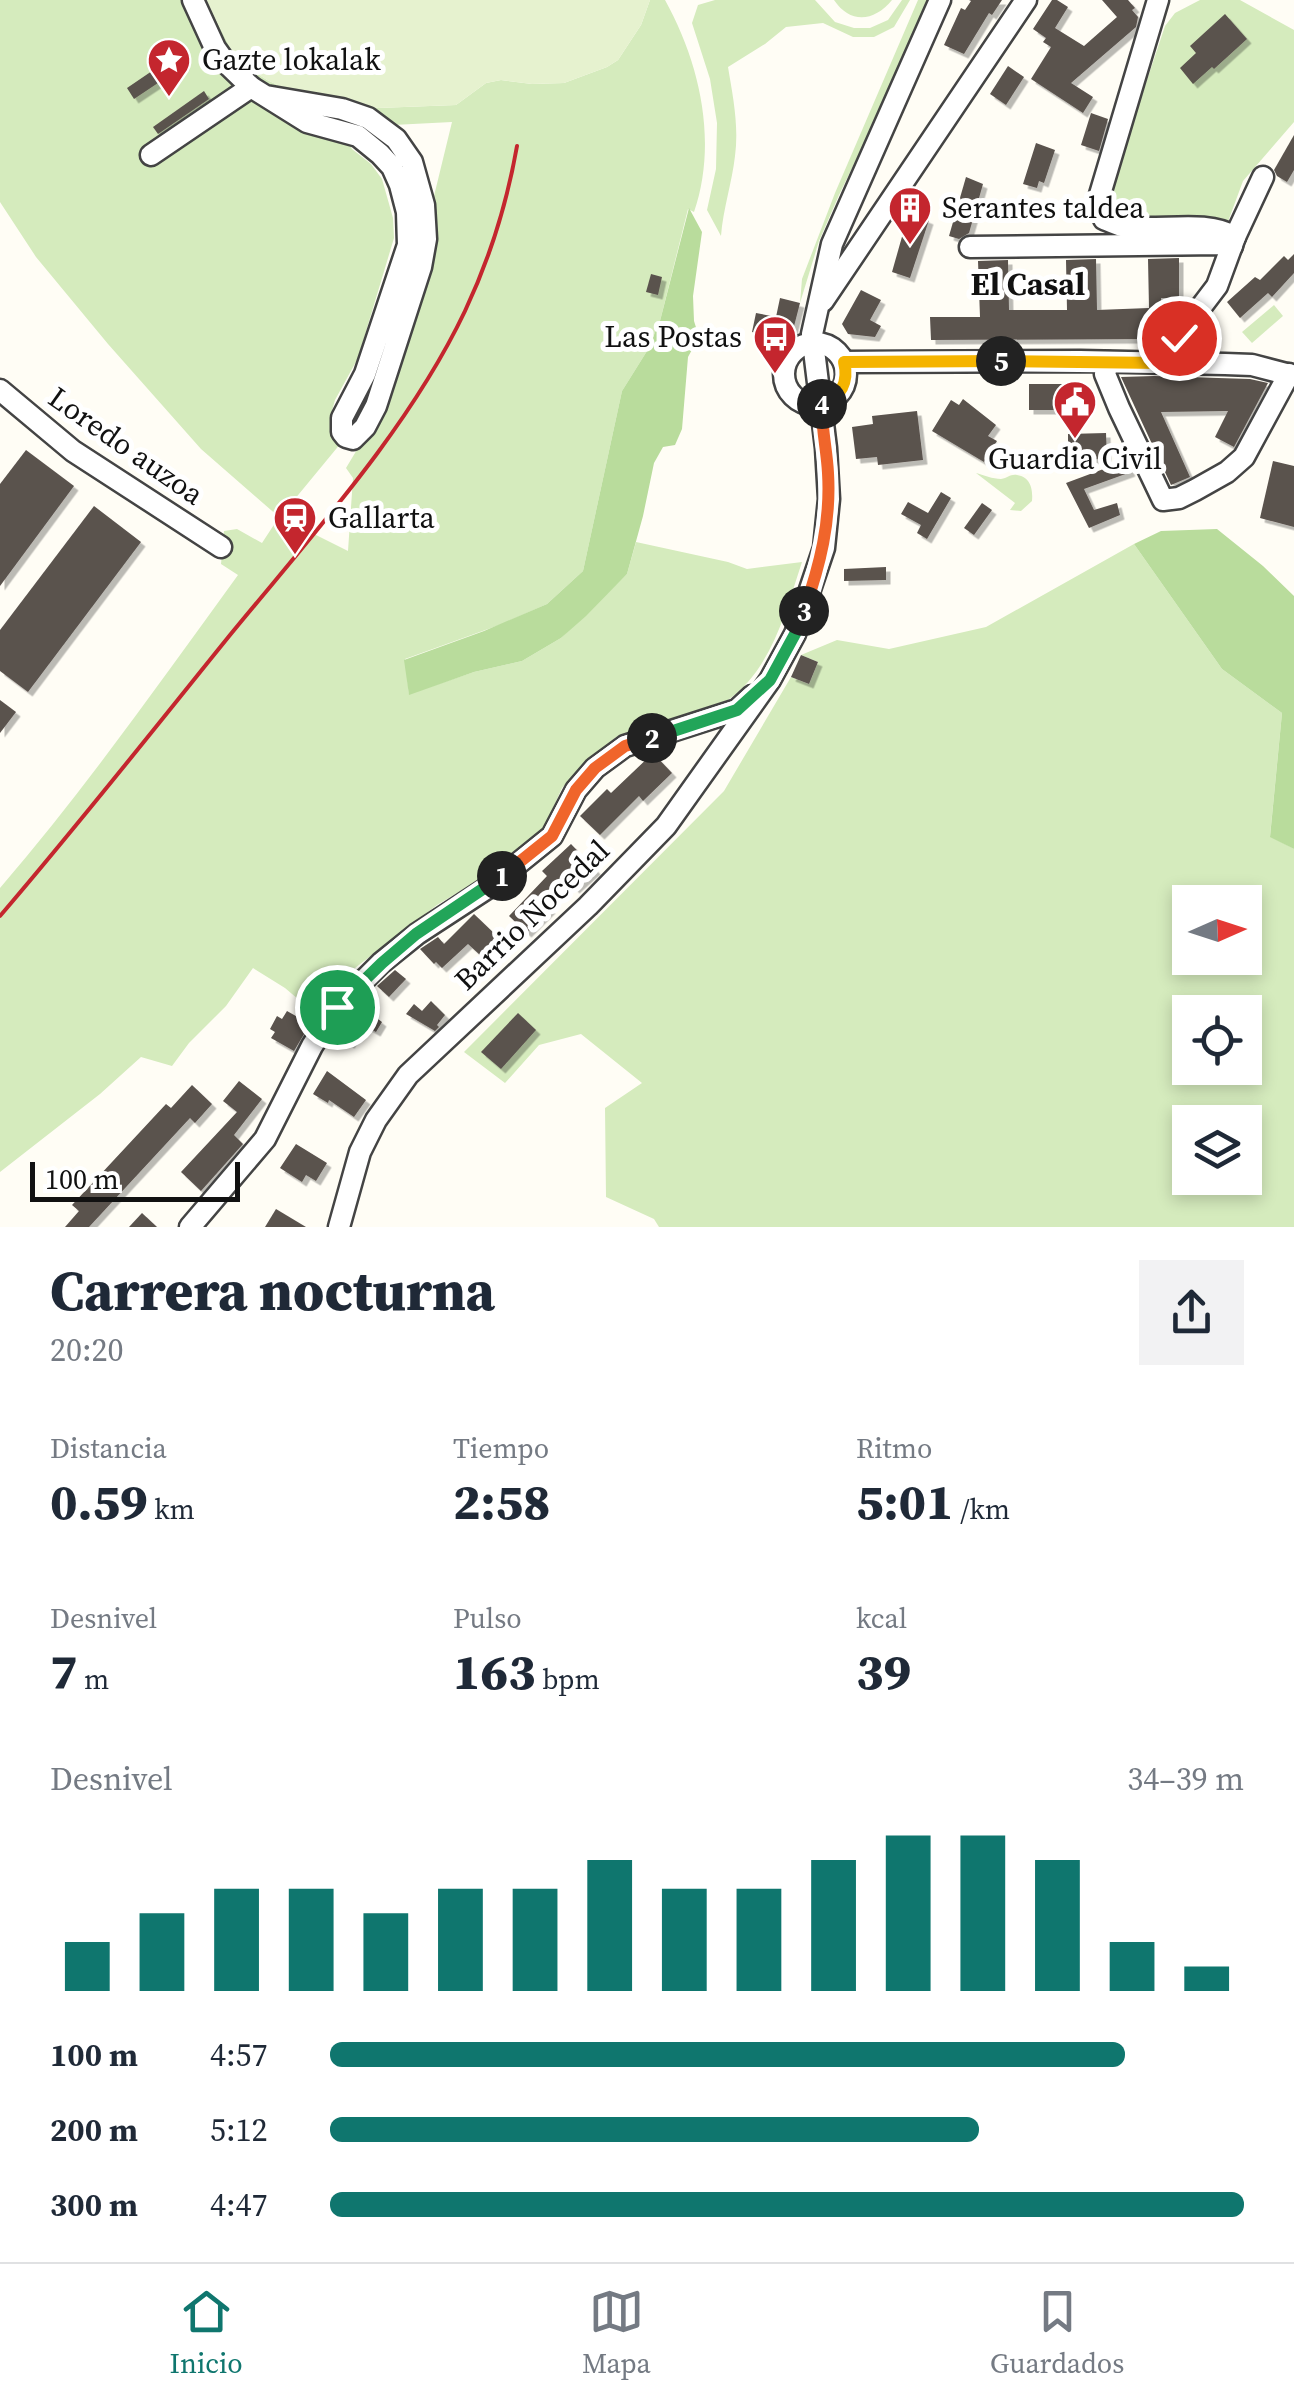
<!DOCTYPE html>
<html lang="es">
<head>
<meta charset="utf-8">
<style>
	:root { --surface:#fff; --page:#f2f2f3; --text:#1f2937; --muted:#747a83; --line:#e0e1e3; --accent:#0f766e }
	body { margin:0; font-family:"Source Serif 4",serif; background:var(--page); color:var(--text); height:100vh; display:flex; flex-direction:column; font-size:38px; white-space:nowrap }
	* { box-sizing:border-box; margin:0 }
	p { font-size:32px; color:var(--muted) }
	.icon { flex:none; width:55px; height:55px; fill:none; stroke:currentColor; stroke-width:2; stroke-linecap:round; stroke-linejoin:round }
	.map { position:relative; height:1227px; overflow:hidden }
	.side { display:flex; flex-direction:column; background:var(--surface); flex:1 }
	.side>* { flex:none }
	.needle { width:65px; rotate:87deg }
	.tools { position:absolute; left:1172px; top:885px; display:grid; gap:20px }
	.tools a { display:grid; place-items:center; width:90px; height:90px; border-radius:0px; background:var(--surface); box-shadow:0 5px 15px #0003; font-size:50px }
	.scale { position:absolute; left:30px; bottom:25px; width:210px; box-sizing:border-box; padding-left:10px; border:5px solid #111; border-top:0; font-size:28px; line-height:35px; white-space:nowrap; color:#111; -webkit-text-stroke:8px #fff; paint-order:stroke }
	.pin { position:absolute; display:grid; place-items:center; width:85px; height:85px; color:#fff; margin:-42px; border:5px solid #fff; border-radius:50%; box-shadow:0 2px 10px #0007 }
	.km { position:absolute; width:50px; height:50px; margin:-25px; border-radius:50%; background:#222; color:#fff; font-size:28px; line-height:50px; text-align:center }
	.round { display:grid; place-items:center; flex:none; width:105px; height:105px; border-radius:0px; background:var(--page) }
	.summary { display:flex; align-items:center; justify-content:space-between; height:170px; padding:0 50px }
	h1 { font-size:55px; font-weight:800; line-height:75px }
	.stats { display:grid; grid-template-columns:repeat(3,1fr); gap:15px; height:170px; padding:10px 50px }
	.stats div { display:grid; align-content:center }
	.stats b { font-size:50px; font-weight:800 }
	.stats small { font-size:28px; font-weight:400 }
	.stats p { font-size:28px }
	.chart { height:280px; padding:20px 50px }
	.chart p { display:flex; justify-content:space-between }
	.chart svg { width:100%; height:180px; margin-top:10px; stroke:var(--accent); stroke-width:6 }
	ul { padding:0 50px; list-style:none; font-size:32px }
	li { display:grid; grid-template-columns:160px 120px 1fr; align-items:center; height:75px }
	li i { height:25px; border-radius:12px; background:var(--accent) }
	.tab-bar { display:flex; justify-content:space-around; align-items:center; height:140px; border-top:2px solid var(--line); background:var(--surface); font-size:28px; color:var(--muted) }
	.tab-bar a { display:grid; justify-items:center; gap:5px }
	.tab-bar .active { color:var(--accent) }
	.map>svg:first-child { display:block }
	.green { fill:#d5ebbd; fill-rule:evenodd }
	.forest { fill:#b9dc9c }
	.pitch { fill:#e6f2cf }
	.building { fill:#5a524d; filter:url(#shadow) }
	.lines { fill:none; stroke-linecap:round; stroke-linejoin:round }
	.minor-casing { stroke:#444; stroke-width:25 }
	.minor { stroke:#fff; stroke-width:20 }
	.rail { stroke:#c4262e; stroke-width:4 }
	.split-1-casing { stroke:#fff; stroke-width:20 }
	.split-2-casing { stroke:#fff; stroke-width:20 }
	.split-3-casing { stroke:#fff; stroke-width:20 }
	.split-4-casing { stroke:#fff; stroke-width:20 }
	.split-5-casing { stroke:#fff; stroke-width:20 }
	.split-6-casing { stroke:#fff; stroke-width:20 }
	.split-1 { stroke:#22a559; stroke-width:12 }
	.split-2 { stroke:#f0652b; stroke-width:12 }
	.split-3 { stroke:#22a559; stroke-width:12 }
	.split-4 { stroke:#f0652b; stroke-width:12 }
	.split-5 { stroke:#f5b400; stroke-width:12 }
	.split-6 { stroke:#f5b400; stroke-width:12 }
	.labels { text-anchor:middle; stroke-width:10; stroke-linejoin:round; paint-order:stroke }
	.poi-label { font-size:30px; fill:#111; stroke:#fff; text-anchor:start }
	.street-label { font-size:30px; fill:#111; stroke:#fff }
	.neighbourhood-label { font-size:32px; font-weight:bold; fill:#111; stroke:#fff }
</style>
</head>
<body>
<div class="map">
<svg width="1294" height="1227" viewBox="0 0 1294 1227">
	<defs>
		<filter id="shadow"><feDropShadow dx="4.5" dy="4.5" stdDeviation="0" flood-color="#0004"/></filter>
	</defs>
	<rect width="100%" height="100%" fill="#fffdf5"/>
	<g class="green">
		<path d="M0,0H206L233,53L247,67L267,80L286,89L378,108L456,105L486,83L501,80L532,84L564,83L607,67L618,60L641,25L650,0H665C700,63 718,142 694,212L688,209L660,321L647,351L622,391L583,571L547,604L502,624L405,659L409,694L474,672L522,661L561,638L627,574L636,542L728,562L747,569L802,562C786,610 772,669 728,700L616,737L588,761L562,788L544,828L482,878L437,905L355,968L318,1016L285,988L253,968L226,1006L189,1043L172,1066L141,1057L100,1094L0,1172V888C86,788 161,681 238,575L221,564L224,531L237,529L262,543L279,517L201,449L108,344L36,257L0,202ZM319,111L393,125L452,122L434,196L425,281L364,438L346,468L353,478L348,551L280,517L341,443L330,418L335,400L358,358L394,238L393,218L382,179L371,164L352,149L339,125L317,121Z"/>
		<path d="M715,0H815L835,22L854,28H870L888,20L902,0H910L894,27L874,37H853L823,23L786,27L765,44L728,67C733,97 739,126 735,156C732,183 723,209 721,236L707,210L716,169L717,123L710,79L692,23L698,5Z"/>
		<path d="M834,0H892C874,22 850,24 834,0Z"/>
		<polygon points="918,0 929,0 893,83 839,195 819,241 800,303 802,279 835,193"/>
		<path d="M1200,0H1240L1294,30V122L1243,181L1226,227C1201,226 1128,230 1112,213C1107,208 1108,204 1108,197L1165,26L1175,13Z"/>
		<polygon points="1274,305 1283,316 1252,343 1242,332"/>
		<path d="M976,473C983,475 993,479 1001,479C1008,478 1010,474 1017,475C1031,477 1033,490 1032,501L1021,511L1010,510L1015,503Z"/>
		<path d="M1134,544L1222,669L1282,713L1270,836L1294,849V1227H659L654,1219L606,1197L605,1108L642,1083L581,1034L539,1045L505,1083L464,1052L724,791L791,677L809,684L818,662L801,655L837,640L889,649L986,627ZM1190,902H1245V958H1190ZM1190,1012H1245V1068H1190ZM1190,1122H1245V1178H1190Z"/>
	</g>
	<g class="forest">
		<polygon points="689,208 702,232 693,296 694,321 699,337 688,357 682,429 675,445 663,447 654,463 643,516 627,574 586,616 561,638 522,661 474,672 409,695 404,660 484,631 547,604 583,571 622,391 647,351 660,321"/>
		<polygon points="1217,529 1263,566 1294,596 1294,849 1270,837 1282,713 1222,669 1134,544 1161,531"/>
	</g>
	<polygon class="pitch" points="206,0 650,0 641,25 618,60 607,67 564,83 532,84 501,80 486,83 456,105 378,108 286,89 267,80 247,67 233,53"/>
	<g class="building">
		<polygon points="969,0 1002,0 992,15 989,13 964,54 944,45 961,8 965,10 971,1"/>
		<polygon points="1052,0 1057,0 1068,7 1055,28 1084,46 1117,17 1102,0 1128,0 1135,8 1132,10 1138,17 1136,27 1071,83 1093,97 1083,113 1031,79 1051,47 1043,42 1046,38 1033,29"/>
		<polygon points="1225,14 1247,39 1214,69 1212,67 1193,84 1180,68 1196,53 1190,46"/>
		<polygon points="177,54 185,65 134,99 127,88"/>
		<polygon points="1008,66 1024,77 1006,105 990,94"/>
		<polygon points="204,91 209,99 158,134 153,127"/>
		<polygon points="1091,113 1108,119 1099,151 1081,145"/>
		<polygon points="1294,135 1294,170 1287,182 1277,176 1274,170"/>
		<polygon points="1036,143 1055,150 1044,183 1039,181 1037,188 1023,184"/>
		<polygon points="966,177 983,184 969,233 959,239 949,236"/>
		<polygon points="909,212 929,220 910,278 892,272"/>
		<polygon points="1294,254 1294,273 1272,297 1268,293 1240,318 1227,302 1255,277 1260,280 1284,256 1288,260"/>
		<polygon points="1179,258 1179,298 1161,298 1162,335 1159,339 931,340 930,317 980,317 978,261 1008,260 1009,310 1067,310 1066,260 1096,259 1097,310 1149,308 1148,259"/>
		<polygon points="651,274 662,277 658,295 646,292"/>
		<polygon points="861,290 881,300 870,320 881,326 875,337 848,334 842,324"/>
		<polygon points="780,298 800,303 792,334 767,328 766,336 752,332 756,313 776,317"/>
		<polygon points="1154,376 1250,379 1268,383 1234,447 1215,437 1228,411 1161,412 1190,477 1171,485 1121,377"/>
		<rect x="1029" y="384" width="42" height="26"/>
		<polygon points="963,399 996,425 988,436 997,441 984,462 932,431 951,400 959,405"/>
		<polygon points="917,411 923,460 878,465 877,457 856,459 852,427 873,424 872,416"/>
		<polygon points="1106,433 1107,459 1068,460 1068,434"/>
		<polygon points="26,450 74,486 0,586 0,484"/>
		<polygon points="1125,461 1131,472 1084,489 1094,510 1117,503 1120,515 1089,528 1066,483"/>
		<polygon points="1273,461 1294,466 1294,527 1260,518"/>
		<polygon points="941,492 951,498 927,539 917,533 921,525 901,514 908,502 928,513"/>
		<polygon points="982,503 992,510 974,535 964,528"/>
		<polygon points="94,506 141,542 28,692 0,671 0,630"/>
		<polygon points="886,567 886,580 844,581 844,569"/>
		<polygon points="801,655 818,662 809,684 791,677"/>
		<polygon points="0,700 16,712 0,733"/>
		<polygon points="653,753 672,773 643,801 639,796 600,835 580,816 607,789 611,793"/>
		<polygon points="571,844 596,870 575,889 567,880 544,902 551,909 527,933 509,916 547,876 542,871"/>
		<polygon points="474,914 498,937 480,955 468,944 442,968 436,962 434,964 420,949 438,937 444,944"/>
		<polygon points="395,970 406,979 389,997 377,986"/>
		<polygon points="431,1001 445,1015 437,1025 439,1027 435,1031 406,1014 414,1004 422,1011"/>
		<polygon points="359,1005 382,1022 376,1032 362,1024 350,1044 335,1035 348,1016"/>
		<polygon points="287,1011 310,1024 294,1051 271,1038 275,1032 270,1029 277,1016 282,1019"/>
		<polygon points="518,1013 536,1030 501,1069 481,1052"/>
		<polygon points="327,1071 366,1100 354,1117 329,1100 328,1103 313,1094"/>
		<polygon points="239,1081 262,1099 234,1135 243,1144 201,1191 181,1172 237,1112 223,1101"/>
		<polygon points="192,1085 212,1104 195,1123 190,1118 89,1227 65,1227 79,1211 72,1205 166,1104 171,1108"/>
		<polygon points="296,1144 327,1163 316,1181 306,1175 302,1182 280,1168"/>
		<polygon points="276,1209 306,1227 265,1227"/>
		<polygon points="142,1213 157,1227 129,1227"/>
	</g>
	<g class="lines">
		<g class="minor-casing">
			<g id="minor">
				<polyline points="193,0 215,48 225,62 251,87 307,122 358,136 380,154 392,167 400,185 407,212 408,245 365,374 342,418 342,432 346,437 353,439 365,427 376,406 421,267 426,239 424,205 412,162 396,139 368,118 342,109 266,96"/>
				<path d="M1158,0L1098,201L1104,219C1111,222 1119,226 1126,227C1159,232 1207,219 1235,237"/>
				<polyline points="151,155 251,87"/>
				<polyline points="970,247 1221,244 1232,246"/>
				<polyline points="823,301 1026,0"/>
				<circle cx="815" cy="374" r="31"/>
				<polyline points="844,362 1080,361 1225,364 1252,365 1294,376"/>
				<polyline points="1108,362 1105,374 1119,408 1163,500 1179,498 1195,490 1227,472 1244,457 1289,374"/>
				<polyline points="1162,363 1163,357 1217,286 1235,237 1263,177"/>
				<polyline points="0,390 73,451 221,547"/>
				<polyline points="190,1227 265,1139 312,1046 337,1007 381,963 417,934 489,887 552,836 576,790 595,768 625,746 737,710 752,696"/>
				<polyline points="339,1227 360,1152 376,1120 408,1075 588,906 666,826 770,680 795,634 824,548 829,499 826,448 812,334 832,244 940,0"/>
			</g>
		</g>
		<use href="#minor" class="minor"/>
		<path class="rail" d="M0,916C79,824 154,729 230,635C312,535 409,429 465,311C490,258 507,203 517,146"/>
	</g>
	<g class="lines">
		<g class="split-1-casing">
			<polyline id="split-1" points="337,1007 382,963 416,934 502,876"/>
		</g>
		<g class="split-2-casing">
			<polyline id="split-2" points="502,876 552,836 576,790 595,768 625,746 652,738"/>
		</g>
		<g class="split-3-casing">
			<polyline id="split-3" points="652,738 737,710 770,680 795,634 804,611"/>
		</g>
		<g class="split-4-casing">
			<path id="split-4" d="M804,611C820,565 831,522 828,473C827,451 821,426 822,404"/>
		</g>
		<g class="split-5-casing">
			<path id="split-5" d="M822,404C841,397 849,382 844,362L1001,361"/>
		</g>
		<g class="split-6-casing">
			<polyline id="split-6" points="1001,361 1162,363 1163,357 1179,338"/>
		</g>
		<use href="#split-1" class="split-1"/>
		<use href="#split-2" class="split-2"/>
		<use href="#split-3" class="split-3"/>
		<use href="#split-4" class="split-4"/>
		<use href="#split-5" class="split-5"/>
		<use href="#split-6" class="split-6"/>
	</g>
	<defs>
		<g id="sight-pin" transform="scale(2.25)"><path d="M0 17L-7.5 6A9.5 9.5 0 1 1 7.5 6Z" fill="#c4262e" stroke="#fff"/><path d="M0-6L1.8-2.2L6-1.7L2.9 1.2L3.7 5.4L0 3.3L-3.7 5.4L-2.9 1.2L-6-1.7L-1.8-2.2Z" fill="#fff"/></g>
		<g id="building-pin" transform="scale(2.25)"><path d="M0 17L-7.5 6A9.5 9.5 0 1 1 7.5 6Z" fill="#c4262e" stroke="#fff"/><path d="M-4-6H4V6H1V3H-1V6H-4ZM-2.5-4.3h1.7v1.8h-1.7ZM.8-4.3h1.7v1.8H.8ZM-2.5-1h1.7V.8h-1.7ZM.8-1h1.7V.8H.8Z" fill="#fff"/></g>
		<g id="bus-pin" transform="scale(2.25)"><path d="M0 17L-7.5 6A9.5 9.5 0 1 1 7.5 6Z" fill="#c4262e" stroke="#fff"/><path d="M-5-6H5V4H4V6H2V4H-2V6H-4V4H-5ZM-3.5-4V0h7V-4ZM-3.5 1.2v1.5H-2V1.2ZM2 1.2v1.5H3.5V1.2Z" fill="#fff"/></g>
		<g id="civic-pin" transform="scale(2.25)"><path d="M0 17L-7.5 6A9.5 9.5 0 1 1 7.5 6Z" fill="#c4262e" stroke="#fff"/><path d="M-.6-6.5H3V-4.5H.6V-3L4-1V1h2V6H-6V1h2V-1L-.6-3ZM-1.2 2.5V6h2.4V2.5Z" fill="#fff"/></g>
		<g id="station-pin" transform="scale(2.25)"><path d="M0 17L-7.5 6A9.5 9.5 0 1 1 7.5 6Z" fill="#c4262e" stroke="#fff"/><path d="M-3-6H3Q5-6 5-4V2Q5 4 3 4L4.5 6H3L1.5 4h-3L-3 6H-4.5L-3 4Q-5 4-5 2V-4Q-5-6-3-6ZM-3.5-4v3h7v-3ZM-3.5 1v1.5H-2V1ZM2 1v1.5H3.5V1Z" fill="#fff"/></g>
	</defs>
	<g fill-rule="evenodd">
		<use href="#sight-pin" x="169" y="60"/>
		<use href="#building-pin" x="910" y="208"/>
		<use href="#bus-pin" x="775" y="337"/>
		<use href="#civic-pin" x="1075" y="402"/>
		<use href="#station-pin" x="295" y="518"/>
	</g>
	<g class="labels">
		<g class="poi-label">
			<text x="202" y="70">Gazte lokalak</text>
			<text x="942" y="218">Serantes taldea</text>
			<text x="742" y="347" text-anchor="end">Las Postas</text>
			<text x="1075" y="469" text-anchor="middle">Guardia Civil</text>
			<text x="328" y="528">Gallarta</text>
		</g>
		<g class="street-label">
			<text transform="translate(126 446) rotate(35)" y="10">Loredo auzoa</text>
			<text transform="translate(532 915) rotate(-44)" y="10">Barrio Nocedal</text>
		</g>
		<g class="neighbourhood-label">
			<text x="1028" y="295">El Casal</text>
		</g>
	</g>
</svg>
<div class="tools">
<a><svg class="needle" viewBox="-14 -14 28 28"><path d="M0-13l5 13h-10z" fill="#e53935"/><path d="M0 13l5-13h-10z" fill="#747a83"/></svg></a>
<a><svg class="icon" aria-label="locate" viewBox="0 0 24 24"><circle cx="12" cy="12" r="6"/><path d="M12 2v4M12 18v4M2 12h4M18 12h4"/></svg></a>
<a><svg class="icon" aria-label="layers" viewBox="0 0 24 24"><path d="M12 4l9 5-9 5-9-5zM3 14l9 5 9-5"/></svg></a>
</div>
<div class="scale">100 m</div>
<div class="pin" style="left:337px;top:1007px;background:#1e9e55"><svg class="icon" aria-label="arrive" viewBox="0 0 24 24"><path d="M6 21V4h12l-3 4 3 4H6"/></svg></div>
<div class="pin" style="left:1179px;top:338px;background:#d93025"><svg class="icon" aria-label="check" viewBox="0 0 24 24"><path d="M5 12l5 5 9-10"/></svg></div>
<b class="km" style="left:502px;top:876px">1</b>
<b class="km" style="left:652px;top:738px">2</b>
<b class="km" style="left:804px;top:611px">3</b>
<b class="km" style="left:822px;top:404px">4</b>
<b class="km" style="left:1001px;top:361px">5</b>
</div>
<section class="side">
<div class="summary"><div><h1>Carrera nocturna</h1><p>20:20</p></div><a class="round"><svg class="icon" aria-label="share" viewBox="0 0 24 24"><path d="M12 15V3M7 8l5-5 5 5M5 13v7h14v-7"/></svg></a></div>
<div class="stats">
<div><p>Distancia</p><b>0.59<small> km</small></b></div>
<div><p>Tiempo</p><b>2:58</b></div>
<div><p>Ritmo</p><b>5:01<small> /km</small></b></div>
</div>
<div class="stats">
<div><p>Desnivel</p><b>7<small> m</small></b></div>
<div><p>Pulso</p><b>163<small> bpm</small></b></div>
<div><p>kcal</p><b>39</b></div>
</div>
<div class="chart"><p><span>Desnivel</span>34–39 m</p>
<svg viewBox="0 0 160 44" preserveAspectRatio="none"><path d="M5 44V32M15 44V25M25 44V19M35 44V19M45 44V25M55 44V19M65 44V19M75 44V12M85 44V19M95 44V19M105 44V12M115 44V6M125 44V6M135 44V12M145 44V32M155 44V38"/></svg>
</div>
<ul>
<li><b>100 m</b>4:57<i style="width:87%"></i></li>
<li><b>200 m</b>5:12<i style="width:71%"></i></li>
<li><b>300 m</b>4:47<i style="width:100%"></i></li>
</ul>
</section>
<nav class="tab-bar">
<a class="active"><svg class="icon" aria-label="home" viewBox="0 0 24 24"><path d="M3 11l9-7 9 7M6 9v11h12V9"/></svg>Inicio</a>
<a><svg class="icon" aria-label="map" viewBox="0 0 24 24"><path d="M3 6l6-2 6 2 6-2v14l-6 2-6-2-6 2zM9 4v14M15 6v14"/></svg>Mapa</a>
<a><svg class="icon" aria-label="saved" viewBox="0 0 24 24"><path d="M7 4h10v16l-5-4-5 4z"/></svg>Guardados</a>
</nav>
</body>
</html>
